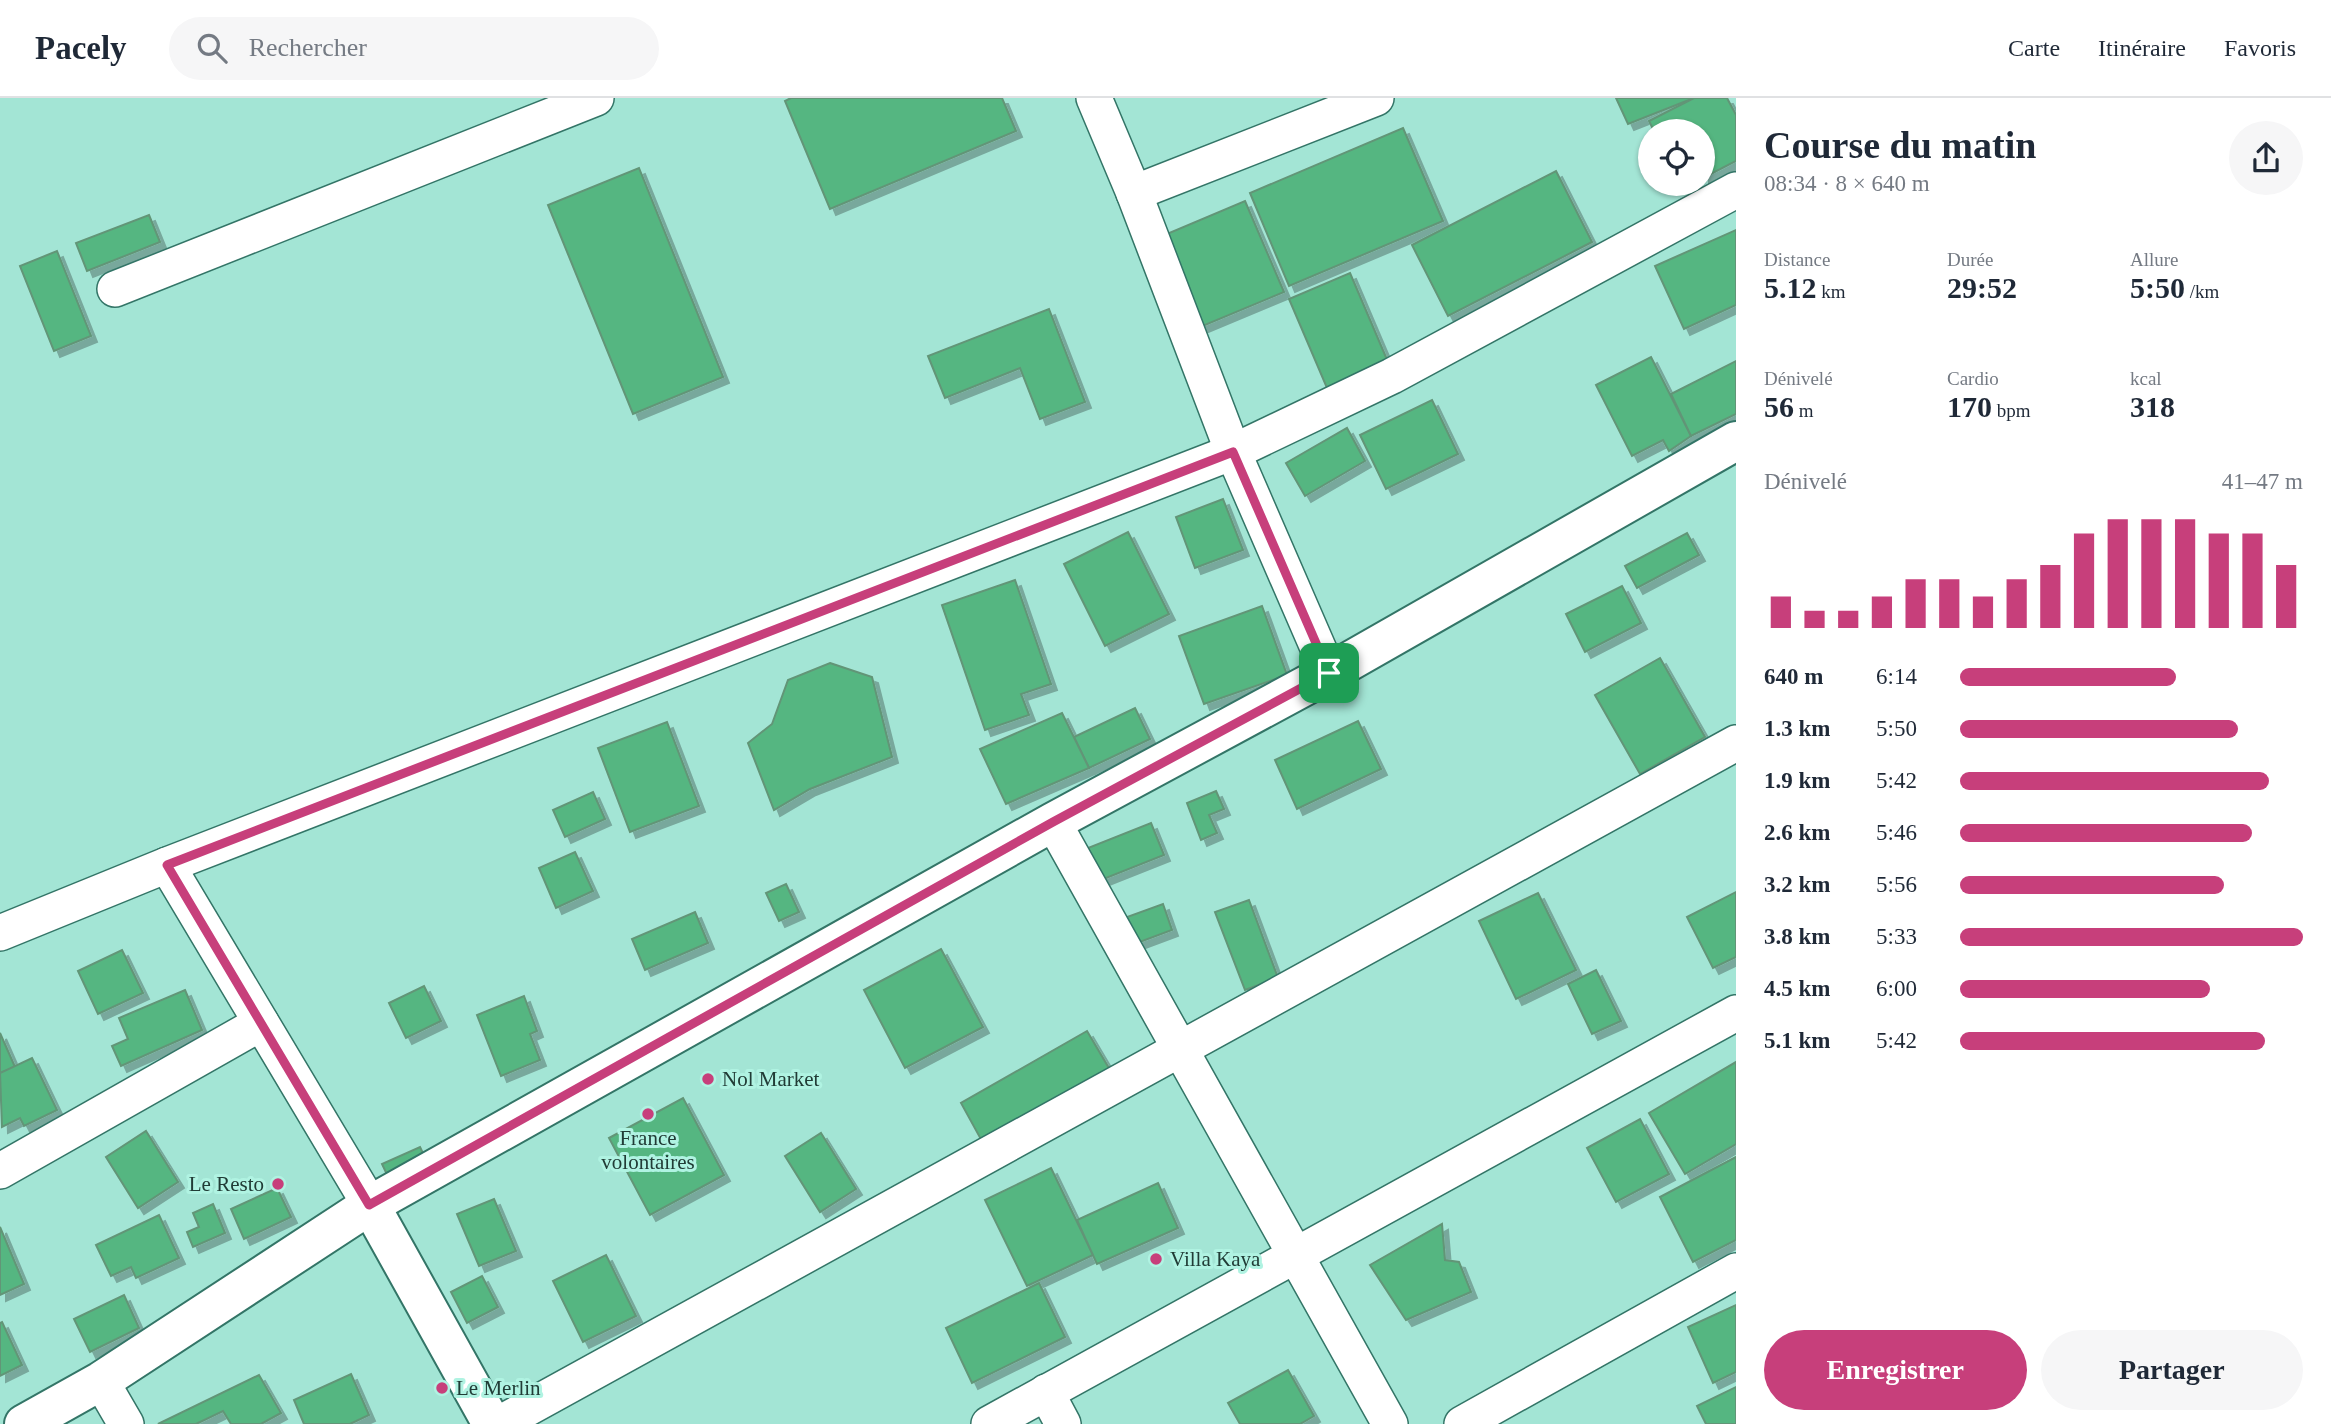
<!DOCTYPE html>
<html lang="fr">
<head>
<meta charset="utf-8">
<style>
	:root { --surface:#fff; --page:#f6f6f7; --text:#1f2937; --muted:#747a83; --line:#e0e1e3; --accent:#c73f7b }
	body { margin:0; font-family:"Times New Roman",serif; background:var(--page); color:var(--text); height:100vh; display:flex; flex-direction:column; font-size:26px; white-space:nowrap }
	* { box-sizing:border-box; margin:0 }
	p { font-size:23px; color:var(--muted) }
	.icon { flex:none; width:38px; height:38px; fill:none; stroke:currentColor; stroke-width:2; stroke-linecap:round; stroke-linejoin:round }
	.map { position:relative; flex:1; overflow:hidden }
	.side { display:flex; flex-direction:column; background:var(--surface); width:595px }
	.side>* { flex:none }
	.tools { position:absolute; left:1638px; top:21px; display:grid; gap:14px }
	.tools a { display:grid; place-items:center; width:77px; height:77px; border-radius:50%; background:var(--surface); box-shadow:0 2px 5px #0004; font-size:35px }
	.pin { position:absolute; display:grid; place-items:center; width:60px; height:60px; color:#fff; margin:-30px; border-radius:14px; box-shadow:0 4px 10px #0006 }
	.round { display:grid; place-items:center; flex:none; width:74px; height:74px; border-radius:37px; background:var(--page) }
	.summary { display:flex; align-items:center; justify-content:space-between; height:119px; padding:0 28px }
	h1 { font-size:38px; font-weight:600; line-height:52px }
	.figures { display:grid; grid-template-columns:repeat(3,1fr); gap:10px; height:119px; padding:7px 28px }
	.figures div { display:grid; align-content:center }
	.figures b { font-size:30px; font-weight:600 }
	.figures small { font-size:19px; font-weight:400 }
	.figures p { font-size:19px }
	.chart { height:196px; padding:14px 28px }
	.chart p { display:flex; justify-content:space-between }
	.chart svg { width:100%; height:126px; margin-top:7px; stroke:var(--accent); stroke-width:6 }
	.button { display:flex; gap:14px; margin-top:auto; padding:14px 28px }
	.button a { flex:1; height:80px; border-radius:42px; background:var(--accent); color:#fff; font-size:28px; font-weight:600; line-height:80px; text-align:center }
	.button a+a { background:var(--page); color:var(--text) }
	ul { padding:0 28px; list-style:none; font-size:23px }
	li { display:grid; grid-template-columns:112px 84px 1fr; align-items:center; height:52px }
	li i { height:18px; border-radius:9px; background:var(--accent) }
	header { display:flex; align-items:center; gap:42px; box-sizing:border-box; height:98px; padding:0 35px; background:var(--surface); border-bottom:2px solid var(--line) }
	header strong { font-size:33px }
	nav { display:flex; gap:38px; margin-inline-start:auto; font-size:24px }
	.search { width:490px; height:63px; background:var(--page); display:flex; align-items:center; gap:18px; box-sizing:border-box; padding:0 24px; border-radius:38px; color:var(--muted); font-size:26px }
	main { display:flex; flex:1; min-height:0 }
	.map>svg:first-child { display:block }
	.building { fill:#55b681; stroke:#629577; stroke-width:2; filter:url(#shadow) }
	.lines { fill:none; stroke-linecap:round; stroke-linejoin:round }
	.street-casing { stroke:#337567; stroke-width:38 }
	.secondary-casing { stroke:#337567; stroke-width:42 }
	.street { stroke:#fff; stroke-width:35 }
	.secondary { stroke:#fff; stroke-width:38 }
	.route-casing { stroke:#fff; stroke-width:14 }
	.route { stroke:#c73f7b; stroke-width:9 }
	.poi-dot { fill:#c73f7b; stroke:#b0f3e2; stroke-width:2.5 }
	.labels { text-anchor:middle; stroke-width:6; stroke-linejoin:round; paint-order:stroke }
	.poi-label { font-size:21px; fill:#213c36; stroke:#b0f3e2; text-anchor:start }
</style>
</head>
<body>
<header>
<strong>Pacely</strong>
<div class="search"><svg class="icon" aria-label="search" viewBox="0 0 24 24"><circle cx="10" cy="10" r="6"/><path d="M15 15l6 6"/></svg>Rechercher</div>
<nav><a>Carte</a><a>Itinéraire</a><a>Favoris</a></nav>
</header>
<main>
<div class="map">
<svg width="1736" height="1326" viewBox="0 0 1736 1326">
	<defs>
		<filter id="shadow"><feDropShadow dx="6" dy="6" stdDeviation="0" flood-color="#0004"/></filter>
	</defs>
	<rect width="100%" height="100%" fill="#a3e5d5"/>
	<g class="building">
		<polygon points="791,0 1002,0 1016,33 830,111 785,3"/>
		<polygon points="1616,0 1694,0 1628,26"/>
		<polygon points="1694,0 1727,0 1736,17 1736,63 1703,80 1703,33 1654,33 1649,23"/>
		<polygon points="1403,30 1443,123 1289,188 1250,95"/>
		<polygon points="639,70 723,279 633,316 548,107"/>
		<polygon points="1556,73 1592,144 1448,218 1412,147"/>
		<polygon points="1245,103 1284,194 1193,232 1155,141"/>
		<polygon points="149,117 160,144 87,173 76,145"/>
		<polygon points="1736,132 1736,207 1684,231 1655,168"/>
		<polygon points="57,153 91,238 54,253 20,168"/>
		<polygon points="1350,175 1388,264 1327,290 1289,201"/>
		<polygon points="1049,211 1085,304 1040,321 1020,270 945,300 928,258"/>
		<polygon points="1651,259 1691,338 1669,353 1663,342 1632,358 1596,287"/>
		<polygon points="1736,263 1736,316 1691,338 1671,296"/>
		<polygon points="1432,302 1458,356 1386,391 1360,337"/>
		<polygon points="1347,330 1365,363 1305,398 1286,365"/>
		<polygon points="1223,401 1243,452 1195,470 1176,419"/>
		<polygon points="1128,434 1169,516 1105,548 1064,466"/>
		<polygon points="1687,435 1699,457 1637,490 1625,468"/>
		<polygon points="1015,482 1051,586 1021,596 1029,617 985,632 942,507"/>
		<polygon points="1622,488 1641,525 1585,554 1566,516"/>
		<polygon points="1262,508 1287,577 1204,606 1179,538"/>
		<polygon points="1660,560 1705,639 1640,676 1595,597"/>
		<polygon points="830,565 872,579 892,659 810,691 774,712 748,645 772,626 788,582"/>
		<polygon points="1135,610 1150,641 1089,670 1074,639"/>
		<polygon points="1062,615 1089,670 1006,706 980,651"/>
		<polygon points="1358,623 1381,671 1297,711 1275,662"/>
		<polygon points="667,624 699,708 630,734 598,650"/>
		<polygon points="1216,693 1224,711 1209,717 1217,735 1201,742 1187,705"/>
		<polygon points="593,694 605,721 565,739 553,712"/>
		<polygon points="1151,725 1164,757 1101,782 1088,750"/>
		<polygon points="575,754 593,793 556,810 539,770"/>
		<polygon points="786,786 799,814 779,823 766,795"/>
		<polygon points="1736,794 1736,859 1713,870 1687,819"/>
		<polygon points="1538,795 1576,872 1516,901 1479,823"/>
		<polygon points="1249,802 1278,880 1245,892 1215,814"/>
		<polygon points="1163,806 1172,832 1137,845 1127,819"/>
		<polygon points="695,814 708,845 645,872 632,841"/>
		<polygon points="941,851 983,929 905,970 864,892"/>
		<polygon points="122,852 143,895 98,916 78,873"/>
		<polygon points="1596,872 1621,923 1592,936 1568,886"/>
		<polygon points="424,888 441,923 406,940 389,905"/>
		<polygon points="185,892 202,932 121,968 112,948 128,941 119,920"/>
		<polygon points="524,898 537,933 530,936 540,962 501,978 477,917"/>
		<polygon points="1087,933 1110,972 983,1045 961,1005"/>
		<polygon points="0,935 15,969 0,975"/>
		<polygon points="32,960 57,1012 24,1028 20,1020 2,1029 0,975"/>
		<polygon points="1736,964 1736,1046 1685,1076 1649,1015"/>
		<polygon points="683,1000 724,1077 650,1117 609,1040"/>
		<polygon points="1640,1021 1669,1076 1616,1104 1587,1050"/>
		<polygon points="146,1033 178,1084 138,1110 106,1059"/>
		<polygon points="821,1035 856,1091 820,1114 785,1058"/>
		<polygon points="420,1049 428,1066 390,1083 382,1066"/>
		<polygon points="1736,1059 1736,1142 1693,1164 1660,1099"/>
		<polygon points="1051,1070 1093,1157 1027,1188 985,1102"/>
		<polygon points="1158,1085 1178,1130 1097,1166 1077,1122"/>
		<polygon points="277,1090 291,1119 244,1141 231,1111"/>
		<polygon points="494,1101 516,1153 479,1168 457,1116"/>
		<polygon points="213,1106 225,1135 193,1149 187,1134 199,1129 193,1115"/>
		<polygon points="159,1117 179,1160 136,1180 131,1169 111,1178 96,1147"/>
		<polygon points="1442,1126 1445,1162 1459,1164 1471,1194 1406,1222 1370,1167"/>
		<polygon points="0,1129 24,1186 0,1197"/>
		<polygon points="606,1157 636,1218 583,1244 553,1183"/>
		<polygon points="482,1178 498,1209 467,1225 451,1194"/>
		<polygon points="1039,1185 1065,1239 972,1285 946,1230"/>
		<polygon points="124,1197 139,1230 90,1254 74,1221"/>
		<polygon points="1736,1207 1736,1274 1713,1285 1688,1229"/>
		<polygon points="2,1224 22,1267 0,1278 0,1225"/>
		<polygon points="1288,1272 1314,1318 1300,1326 1240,1326 1228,1305"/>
		<polygon points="351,1276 369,1317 350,1326 304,1326 294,1302"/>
		<polygon points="259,1277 281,1315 261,1326 231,1326 223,1313 196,1326 158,1326"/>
		<polygon points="1736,1289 1736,1326 1706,1326 1697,1308"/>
	</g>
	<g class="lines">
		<g class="street-casing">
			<g id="street">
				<polyline points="1094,0 1134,95 1233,354 1329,575"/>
				<polyline points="1134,95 1376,0"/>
				<polyline points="115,191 596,0"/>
				<polyline points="1053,724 1390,1326"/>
				<polyline points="167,767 370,1107"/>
				<polyline points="0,835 167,767 1233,354 1392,278 1736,92"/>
				<polyline points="0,1073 261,925"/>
				<polyline points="101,1283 126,1326"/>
				<polyline points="1046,1294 1063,1326"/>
				<polyline points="499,1326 1736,645"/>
				<polyline points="989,1326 1736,915"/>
				<polyline points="1462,1326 1736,1173"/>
			</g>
		</g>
		<g class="secondary-casing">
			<g id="secondary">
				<polyline points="370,1107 492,1326"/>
				<polyline points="24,1326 101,1283 370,1107 1053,724 1329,575 1736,343"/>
			</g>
		</g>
		<use href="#street" class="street"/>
		<use href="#secondary" class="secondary"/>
	</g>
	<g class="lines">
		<g class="route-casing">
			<polygon id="route" points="1233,354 1329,575 1053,724 369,1107 167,767"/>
		</g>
		<use href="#route" class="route"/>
	</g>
	<g class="poi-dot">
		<circle cx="708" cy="981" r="7"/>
		<circle cx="648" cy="1016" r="7"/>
		<circle cx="278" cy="1086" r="7"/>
		<circle cx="1156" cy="1161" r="7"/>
		<circle cx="442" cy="1290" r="7"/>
	</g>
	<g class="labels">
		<g class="poi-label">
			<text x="722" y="988">Nol Market</text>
			<text x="648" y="1047" text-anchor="middle">France<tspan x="648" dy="24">volontaires</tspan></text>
			<text x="264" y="1093" text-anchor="end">Le Resto</text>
			<text x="1170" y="1168">Villa Kaya</text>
			<text x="456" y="1297">Le Merlin</text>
		</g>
	</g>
</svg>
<div class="tools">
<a><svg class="icon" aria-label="locate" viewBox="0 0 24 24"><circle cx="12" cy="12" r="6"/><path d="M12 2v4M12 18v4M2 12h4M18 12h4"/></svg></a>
</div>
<div class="pin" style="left:1329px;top:575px;background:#1e9e55"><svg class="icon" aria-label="arrive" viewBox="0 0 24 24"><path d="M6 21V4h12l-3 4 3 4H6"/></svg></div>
</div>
<section class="side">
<div class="summary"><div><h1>Course du matin</h1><p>08:34 · 8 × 640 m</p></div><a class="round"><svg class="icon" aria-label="share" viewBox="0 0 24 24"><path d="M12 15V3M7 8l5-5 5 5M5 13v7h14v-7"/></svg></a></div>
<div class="figures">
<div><p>Distance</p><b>5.12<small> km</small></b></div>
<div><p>Durée</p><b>29:52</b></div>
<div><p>Allure</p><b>5:50<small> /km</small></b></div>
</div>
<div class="figures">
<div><p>Dénivelé</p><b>56<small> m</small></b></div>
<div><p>Cardio</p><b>170<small> bpm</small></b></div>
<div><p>kcal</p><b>318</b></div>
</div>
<div class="chart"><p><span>Dénivelé</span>41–47 m</p>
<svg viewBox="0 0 160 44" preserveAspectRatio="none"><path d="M5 44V33M15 44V38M25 44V38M35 44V33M45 44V27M55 44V27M65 44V33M75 44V27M85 44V22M95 44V11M105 44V6M115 44V6M125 44V6M135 44V11M145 44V11M155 44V22"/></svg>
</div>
<ul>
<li><b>640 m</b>6:14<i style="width:63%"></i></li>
<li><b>1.3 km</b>5:50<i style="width:81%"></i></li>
<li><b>1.9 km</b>5:42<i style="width:90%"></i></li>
<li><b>2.6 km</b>5:46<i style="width:85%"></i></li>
<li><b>3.2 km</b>5:56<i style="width:77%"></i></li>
<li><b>3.8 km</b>5:33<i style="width:100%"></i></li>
<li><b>4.5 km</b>6:00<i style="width:73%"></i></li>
<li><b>5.1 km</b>5:42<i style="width:89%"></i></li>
</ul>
<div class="button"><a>Enregistrer</a><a>Partager</a></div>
</section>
</main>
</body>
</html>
